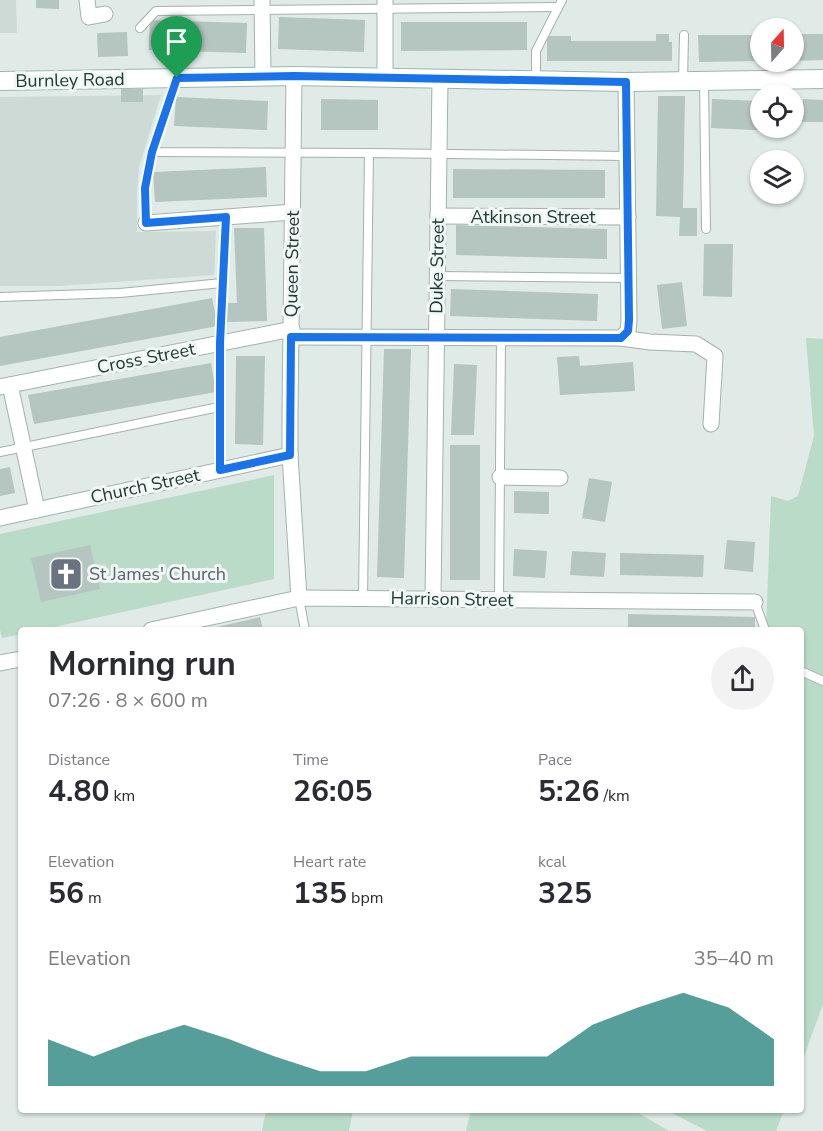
<!DOCTYPE html>
<html lang="en">
<head>
<meta charset="utf-8">
<style>
	:root { --surface:#fff; --page:#f2f2f3; --text:#2b2b33; --muted:#7c7c81; --accent:#0f766e }
	body { margin:0; font-family:"Nunito Sans",sans-serif; background:var(--page); color:var(--text); height:100vh; display:flex; flex-direction:column; font-size:22px; white-space:nowrap }
	* { box-sizing:border-box; margin:0 }
	p { font-size:20px; color:var(--muted) }
	.icon { flex:none; width:33px; height:33px; fill:none; stroke:currentColor; stroke-width:2; stroke-linecap:round; stroke-linejoin:round }
	.map { position:relative; flex:1; overflow:hidden }
	.side { position:absolute; left:18px; top:627px; width:786px; height:486px; display:flex; flex-direction:column; background:var(--surface); border-radius:6px; box-shadow:0 2px 4px #0004 }
	.side>* { flex:none }
	.needle { width:39px; rotate:20deg }
	.fabs { position:absolute; left:750px; top:18px; display:grid; gap:12px }
	.fabs a { display:grid; place-items:center; width:54px; height:54px; border-radius:50%; background:var(--surface); box-shadow:0 2px 4px #0004; font-size:30px }
	.pin { position:absolute; display:grid; place-items:center; width:51px; height:51px; color:#fff; margin:-62px -26px; border-radius:50% 50% 50% 0; rotate:-45deg; box-shadow:0 0 6px #0007 }
	.pin .icon { rotate:45deg }
	.round { display:grid; place-items:center; flex:none; width:63px; height:63px; border-radius:32px; background:var(--page) }
	.summary { display:flex; align-items:center; justify-content:space-between; height:102px; padding:0 30px }
	h1 { font-size:33px; font-weight:700; line-height:45px }
	.figures { display:grid; grid-template-columns:repeat(3,1fr); gap:9px; height:102px; padding:6px 30px }
	.figures div { display:grid; align-content:center }
	.figures b { font-size:30px; font-weight:700 }
	.figures small { font-size:16px; font-weight:400 }
	.figures p { font-size:16px }
	.chart { height:168px; padding:12px 30px }
	.chart p { display:flex; justify-content:space-between }
	.chart svg { width:100%; height:108px; margin-top:6px; fill:var(--accent); opacity:.7 }
	.map>svg:first-child { display:block }
	.built { fill:#cedad6 }
	.green { fill:#b9dbc7 }
	.building { fill:#b5c5c0 }
	.lines { fill:none; stroke-linecap:round; stroke-linejoin:round }
	.lane-casing { stroke:#a3b2ae; stroke-width:10 }
	.street-casing { stroke:#a3b2ae; stroke-width:17 }
	.secondary-casing { stroke:#9fb6b0; stroke-width:20 }
	.lane { stroke:#fff; stroke-width:8 }
	.street { stroke:#fff; stroke-width:15 }
	.secondary { stroke:#fff; stroke-width:18 }
	.route-casing { stroke:#fff; stroke-width:12 }
	.route { stroke:#1a73e8; stroke-width:8 }
	.labels { text-anchor:middle; stroke-width:6; stroke-linejoin:round; paint-order:stroke }
	.street-label { font-size:18px; fill:#213a36; stroke:#f0f7f4 }
	.worship-label { font-size:18px; fill:#5b616d; stroke:#f0f7f4; text-anchor:start }
</style>
</head>
<body>
<div class="map">
<svg width="823" height="1131" viewBox="0 0 823 1131">
	<rect width="100%" height="100%" fill="#e0eae7"/>
	<g class="built">
		<polygon points="0,0 16,0 17,33 0,33"/>
		<polygon points="161,95 139,167 137,192 137,232 216,231 214,275 59,286 0,286 0,97"/>
	</g>
	<g class="green">
		<polygon points="806,338 823,339 823,1004 801,1065 801,630 766,630 771,496 788,501 798,496 814,436"/>
		<polygon points="274,475 274,579 40,630 21,630 21,634 2,638 0,630 0,534"/>
		<polygon points="266,1110 353,1110 349,1131 262,1131"/>
		<polygon points="471,1110 633,1110 669,1131 466,1131"/>
		<polygon points="666,1110 784,1110 776,1131 707,1131"/>
	</g>
	<g class="building">
		<polygon points="36,0 59,0 59,9 36,8"/>
		<polygon points="279,17 365,20 364,52 278,49"/>
		<polygon points="150,20 247,23 246,53 149,50"/>
		<polygon points="401,22 527,22 527,50 401,51"/>
		<polygon points="127,32 128,56 98,57 97,33"/>
		<polygon points="656,34 669,34 669,42 672,42 672,61 547,61 547,36 571,36 571,41 656,41"/>
		<polygon points="794,34 823,34 823,60 794,61"/>
		<polygon points="698,35 760,35 760,61 699,62"/>
		<rect x="121" y="89" width="22" height="13"/>
		<polygon points="658,96 685,96 683,208 697,208 697,236 679,236 680,217 656,216"/>
		<polygon points="176,97 268,101 267,130 174,126"/>
		<polygon points="321,99 378,100 378,130 321,130"/>
		<polygon points="712,99 760,101 760,128 793,128 793,132 711,128"/>
		<polygon points="803,99 823,100 823,122 802,122"/>
		<polygon points="266,167 267,197 155,202 153,172"/>
		<polygon points="453,169 605,170 605,198 453,198"/>
		<polygon points="456,225 607,229 607,259 456,255"/>
		<polygon points="234,228 264,228 267,321 226,322 225,303 237,303"/>
		<polygon points="704,244 733,244 732,297 703,296"/>
		<polygon points="682,282 687,326 662,329 657,285"/>
		<polygon points="451,289 598,294 597,321 450,316"/>
		<polygon points="212,298 218,326 0,366 0,337"/>
		<polygon points="384,349 411,349 404,578 377,577"/>
		<polygon points="236,356 265,356 263,445 235,444"/>
		<polygon points="579,356 580,366 633,362 635,391 560,395 557,357"/>
		<polygon points="211,363 216,392 34,424 28,395"/>
		<polygon points="454,364 477,365 474,435 451,435"/>
		<rect x="450" y="445" width="30" height="135"/>
		<polygon points="10,467 15,493 0,496 0,469"/>
		<polygon points="589,478 612,482 605,522 582,518"/>
		<polygon points="514,491 549,492 549,514 514,513"/>
		<polygon points="727,540 755,542 753,572 724,569"/>
		<polygon points="90,545 100,589 41,602 31,558"/>
		<polygon points="514,549 547,551 545,578 513,576"/>
		<polygon points="572,551 606,553 604,577 570,575"/>
		<polygon points="620,553 704,555 703,577 620,575"/>
		<polygon points="628,614 755,617 755,630 628,630"/>
		<polygon points="260,617 263,630 208,630 208,629"/>
	</g>
	<g class="lines">
		<g class="lane-casing">
			<g id="lane">
				<polyline points="140,28 156,11 558,7"/>
				<polyline points="177,78 151,152 369,153 363,598"/>
				<polyline points="536,80 536,51 562,0"/>
				<polyline points="683,81 684,35"/>
				<polyline points="704,82 706,229"/>
				<polyline points="369,153 627,156"/>
				<polyline points="146,223 145,188 151,152"/>
				<polyline points="437,276 629,278"/>
				<polyline points="0,297 120,293 222,283"/>
				<polyline points="219,407 221,470"/>
				<polyline points="0,452 219,407 220,343 226,217"/>
				<polyline points="299,598 305,630"/>
				<polyline points="499,599 501,337"/>
				<polyline points="755,602 765,630"/>
				<polyline points="801,671 823,681"/>
			</g>
		</g>
		<g class="street-casing">
			<g id="street">
				<polyline points="87,0 89,17 105,14"/>
				<polyline points="262,0 263,77"/>
				<polyline points="385,0 385,77"/>
				<polyline points="294,76 290,413 290,455 299,598"/>
				<polyline points="438,216 628,217"/>
				<polyline points="146,223 293,212"/>
				<polyline points="291,337 621,338 628,331 629,320 626,82"/>
				<polyline points="621,338 650,342 696,344 715,356 711,424"/>
				<polyline points="10,385 37,510"/>
				<polyline points="0,387 292,329"/>
				<polyline points="500,477 560,478"/>
				<polyline points="0,518 290,455"/>
				<polyline points="433,599 440,78"/>
				<polyline points="151,630 299,598 755,602"/>
				<polyline points="0,663 21,659"/>
			</g>
		</g>
		<g class="secondary-casing">
			<polyline id="secondary" points="0,81 294,76 626,82 823,79"/>
		</g>
		<use href="#lane" class="lane"/>
		<use href="#street" class="street"/>
		<use href="#secondary" class="secondary"/>
	</g>
	<g class="lines">
		<g class="route-casing">
			<polygon id="route" points="294,76 626,82 629,320 628,331 621,338 291,337 290,455 220,470 220,343 226,217 146,223 145,188 152,152 177,78"/>
		</g>
		<use href="#route" class="route"/>
	</g>
	<defs>
		<g id="church-square" transform="scale(1.725)"><rect x="-9" y="-9" width="18" height="18" rx="4" fill="#6b7280" stroke="#f0f7f4"/><path d="M-1.2-6h2.4v3.5h3.3v2.4h-3.3V6h-2.4V-.1h-3.3v-2.4h3.3Z" fill="#fff"/></g>
	</defs>
	<g fill-rule="evenodd">
		<use href="#church-square" x="66" y="574"/>
	</g>
	<g class="labels">
		<g class="street-label">
			<text transform="translate(70 80) rotate(-1)" y="6">Burnley Road</text>
			<text x="533" y="223">Atkinson Street</text>
			<text transform="translate(292 264) rotate(-89)" y="6">Queen Street</text>
			<text transform="translate(437 266) rotate(-89)" y="6">Duke Street</text>
			<text transform="translate(146 358) rotate(-11)" y="6">Cross Street</text>
			<text transform="translate(145 486) rotate(-12)" y="6">Church Street</text>
			<text transform="translate(452 599) rotate(1)" y="6">Harrison Street</text>
		</g>
		<g class="worship-label">
			<text x="89" y="580">St James' Church</text>
		</g>
	</g>
</svg>
<div class="fabs">
<a><svg class="needle" viewBox="-14 -14 28 28"><path d="M0-13l5 13h-10z" fill="#e53935"/><path d="M0 13l5-13h-10z" fill="#7c7c81"/></svg></a>
<a><svg class="icon" aria-label="locate" viewBox="0 0 24 24"><circle cx="12" cy="12" r="6"/><path d="M12 2v4M12 18v4M2 12h4M18 12h4"/></svg></a>
<a><svg class="icon" aria-label="layers" viewBox="0 0 24 24"><path d="M12 4l9 5-9 5-9-5zM3 14l9 5 9-5"/></svg></a>
</div>
<div class="pin" style="left:177px;top:78px;background:#1e9e55"><svg class="icon" aria-label="arrive" viewBox="0 0 24 24"><path d="M6 21V4h12l-3 4 3 4H6"/></svg></div>
<section class="side">
<div class="summary"><div><h1>Morning run</h1><p>07:26 · 8 × 600 m</p></div><a class="round"><svg class="icon" aria-label="share" viewBox="0 0 24 24"><path d="M12 15V3M7 8l5-5 5 5M5 13v7h14v-7"/></svg></a></div>
<div class="figures">
<div><p>Distance</p><b>4.80<small> km</small></b></div>
<div><p>Time</p><b>26:05</b></div>
<div><p>Pace</p><b>5:26<small> /km</small></b></div>
</div>
<div class="figures">
<div><p>Elevation</p><b>56<small> m</small></b></div>
<div><p>Heart rate</p><b>135<small> bpm</small></b></div>
<div><p>kcal</p><b>325</b></div>
</div>
<div class="chart"><p><span>Elevation</span>35–40 m</p>
<svg viewBox="0 0 160 44" preserveAspectRatio="none"><path d="M0 44V25L10 32L20 25L30 19L40 25L50 32L60 38L70 38L80 32L90 32L100 32L110 32L120 19L130 12L140 6L150 12L160 25V44z"/></svg>
</div>
</section>
</div>
</body>
</html>
